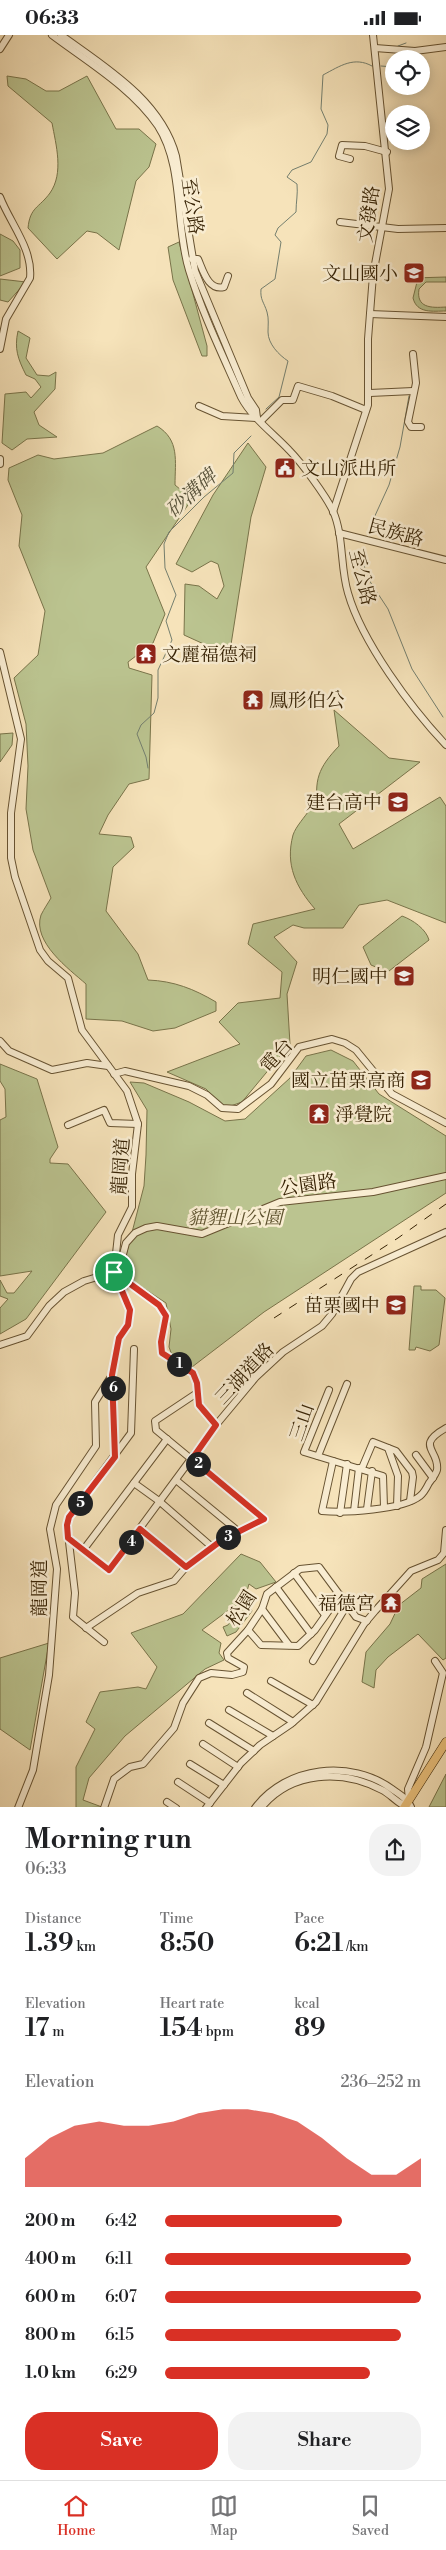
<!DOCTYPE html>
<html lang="en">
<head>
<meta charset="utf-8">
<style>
	:root { --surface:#fff; --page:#f2f2f2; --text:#202124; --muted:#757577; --line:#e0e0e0; --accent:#d93025 }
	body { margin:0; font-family:"Libre Bodoni","Noto Serif TC",serif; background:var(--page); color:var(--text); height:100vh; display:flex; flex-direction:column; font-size:19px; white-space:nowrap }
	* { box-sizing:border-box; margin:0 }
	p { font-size:16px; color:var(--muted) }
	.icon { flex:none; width:28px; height:28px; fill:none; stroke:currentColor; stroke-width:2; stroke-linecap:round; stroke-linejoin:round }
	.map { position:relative; height:1772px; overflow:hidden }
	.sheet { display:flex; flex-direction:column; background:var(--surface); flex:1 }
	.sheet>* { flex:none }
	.buttons { position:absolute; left:385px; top:15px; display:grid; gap:10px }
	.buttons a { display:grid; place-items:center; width:45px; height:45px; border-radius:50%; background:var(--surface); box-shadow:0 2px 12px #0003; font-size:25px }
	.pin { position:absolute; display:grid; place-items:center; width:42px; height:42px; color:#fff; margin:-21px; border:2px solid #fff; border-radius:50%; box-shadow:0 1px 5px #0007 }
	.km { position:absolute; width:25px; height:25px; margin:-12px; border-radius:50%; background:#222; color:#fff; font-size:14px; line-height:25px; text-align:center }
	.round { display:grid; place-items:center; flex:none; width:52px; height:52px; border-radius:20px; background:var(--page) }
	.summary { display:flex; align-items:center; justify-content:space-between; height:85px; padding:0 25px }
	h1 { font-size:28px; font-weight:600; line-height:38px }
	.stats { display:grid; grid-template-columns:repeat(3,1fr); gap:8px; height:85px; padding:5px 25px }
	.stats div { display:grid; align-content:center }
	.stats b { font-size:25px; font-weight:600 }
	.stats small { font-size:14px; font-weight:400 }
	.stats p { font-size:14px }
	.chart { height:140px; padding:10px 25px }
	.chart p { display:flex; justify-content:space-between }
	.chart svg { width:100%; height:90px; margin-top:5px; fill:var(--accent); opacity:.7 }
	.cta { display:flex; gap:10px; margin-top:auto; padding:10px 25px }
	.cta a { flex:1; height:58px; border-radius:20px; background:var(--accent); color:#fff; font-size:20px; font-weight:600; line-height:58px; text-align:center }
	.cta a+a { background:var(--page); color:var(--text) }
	ul { padding:0 25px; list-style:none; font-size:16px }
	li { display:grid; grid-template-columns:80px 60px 1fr; align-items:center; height:38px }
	li i { height:12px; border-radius:6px; background:var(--accent) }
	.status { display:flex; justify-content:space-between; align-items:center; height:35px; padding:0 25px; background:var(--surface); direction:ltr }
	.status svg { height:14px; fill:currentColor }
	.tabs { display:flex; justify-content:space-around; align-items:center; height:70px; border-top:1px solid var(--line); background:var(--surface); font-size:14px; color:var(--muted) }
	.tabs a { display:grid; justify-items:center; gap:2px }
	.tabs .on { color:var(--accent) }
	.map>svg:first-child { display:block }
	.green { fill:#bbc490; stroke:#79744a }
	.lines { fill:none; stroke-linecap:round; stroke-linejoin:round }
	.stream { stroke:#747f6f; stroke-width:1 }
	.minor-casing { stroke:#675332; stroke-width:8 }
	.major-casing { stroke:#372305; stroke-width:9 }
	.minor { stroke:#f9edd2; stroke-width:6 }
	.major { stroke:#ebc27d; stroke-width:8 }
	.rail { stroke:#372305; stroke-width:1; stroke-dasharray:9 9; stroke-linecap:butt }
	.route-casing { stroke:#fff; stroke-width:10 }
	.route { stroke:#d93025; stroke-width:6 }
	.labels { text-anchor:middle; stroke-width:5; stroke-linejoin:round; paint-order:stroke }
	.street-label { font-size:19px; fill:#372305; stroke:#f9edd2 }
	.poi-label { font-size:19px; fill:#372305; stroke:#f9edd2; text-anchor:end }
	.park-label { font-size:19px; font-style:italic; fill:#5f532f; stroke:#f9edd2 }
	.water-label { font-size:20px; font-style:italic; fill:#56513a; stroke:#f9edd2 }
</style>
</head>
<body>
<div class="status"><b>06:33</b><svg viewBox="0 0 49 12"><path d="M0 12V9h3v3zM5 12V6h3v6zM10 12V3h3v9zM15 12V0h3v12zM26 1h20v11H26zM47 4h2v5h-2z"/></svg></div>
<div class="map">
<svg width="446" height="1773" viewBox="0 0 446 1773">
	<rect width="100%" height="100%" fill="#f6e3ba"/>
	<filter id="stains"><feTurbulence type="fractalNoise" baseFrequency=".004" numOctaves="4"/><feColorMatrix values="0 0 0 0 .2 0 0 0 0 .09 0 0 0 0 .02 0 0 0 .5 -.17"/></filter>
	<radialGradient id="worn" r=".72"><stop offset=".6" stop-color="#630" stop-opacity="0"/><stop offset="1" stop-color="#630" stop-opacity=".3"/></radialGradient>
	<g class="green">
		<path d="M7,41L26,44L46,56H59L87,41L116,94H139L156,109L149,132L136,146L119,215L97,198L87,196L57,224L28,193C30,172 39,173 50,158C64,138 56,110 52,88L8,51Z"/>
		<polygon points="0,199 13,206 20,215 20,233 0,241"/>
		<polygon points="179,207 207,311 207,321 202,321 173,245 168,212"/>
		<path d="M446,242V247H426L419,254C416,273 431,273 446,272V276C433,276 417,279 413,263L417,247H412V243Z"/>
		<polygon points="0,244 26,247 8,267 0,265"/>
		<path d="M18,296L30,303L26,323L37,340L49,341L56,337L55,354L34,377L39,390L57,402L27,404L12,415L2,408L5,359L26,357L31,363L41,352L35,344L26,340C18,324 14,314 18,296Z"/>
		<path d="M157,391C180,405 175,426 175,450L192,464L146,532L165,579L153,608L128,627L129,633L152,640L149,744L129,749L108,780L99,799L131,802L134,812L113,832L106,876L138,919L148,945C174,946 194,954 216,967V976L175,993L153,996L122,986L86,984V949C69,934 32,907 41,880C44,874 48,868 51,863L33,815L26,774L28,731L26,689L14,643L38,620L45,576L19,511L22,480L8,445L9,433L38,420L54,424L103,418Z"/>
		<polygon points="248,408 266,432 251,482 230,616 217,615 184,600 185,549 199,551 217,564 224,551 218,529 211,526 192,537 176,529 213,460"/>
		<path d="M334,675L389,723L420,727L339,789L353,814L440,762L446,771V888L387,865L359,870L343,893H304L293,890L274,902L297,927L287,959L290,1009L242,1067L225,1073L206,1054L167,1037L240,1009L219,987L238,968L280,963L282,937L248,909L253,889L315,874C296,852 285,830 293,800C296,791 305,782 310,774H318C314,745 318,733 339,711Z"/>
		<polygon points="13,698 12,710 0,727 0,699"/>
		<path d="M402,881C413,885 426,894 429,905L380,943L378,942L383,935L371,930L363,912Z"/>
		<polygon points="331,1015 353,1026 379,1059 446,1101 446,1158 264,1277 192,1332 174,1326 169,1312 171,1294 166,1268 125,1241 122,1236 144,1151 146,1120 147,1075 130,1047 144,1048 189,1067 225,1086 245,1084 290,1043 306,1021"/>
		<polygon points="0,1029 37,1044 58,1112 50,1124 50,1128 68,1129 106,1177 26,1284 0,1299 0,1273 8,1264 0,1261 0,1245 7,1258 14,1258 32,1236 0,1241 0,1085 6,1082 5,1054 0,1046"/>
		<polygon points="414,1251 421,1251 421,1255 436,1255 445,1263 439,1310 430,1316 416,1312 415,1315 409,1315"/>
		<polygon points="241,1519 260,1527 276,1547 256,1554 249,1549 245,1563 252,1576 236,1597 227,1601 223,1592 228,1590 236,1577 230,1574 202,1595 221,1608 219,1618 224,1625 205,1634 125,1701 89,1743 83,1765 102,1772 76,1773 76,1732 95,1694 86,1687 100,1657 138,1652 146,1654 157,1632 131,1598 183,1579"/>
		<polygon points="446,1529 446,1623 443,1625 418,1599 388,1622 376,1635 374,1653 362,1647 366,1617 390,1589 399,1570 421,1553 422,1544"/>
		<polygon points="49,1608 30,1715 0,1694 0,1623"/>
		<polygon points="446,1739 446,1772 429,1772"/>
	</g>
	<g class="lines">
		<g class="stream">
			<polyline points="398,11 406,8"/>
			<polyline points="381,31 394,32"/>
			<path d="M266,374L279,362L288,326C279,320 268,309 268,297C268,290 269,284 267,277C264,267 260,265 261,254L275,244L281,207L275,200L278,193L296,177C296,167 298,159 297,149L287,142L292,135L311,127L327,99L328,90L321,74L323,40C340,31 354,21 372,31"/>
			<polyline points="368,496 389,450 400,412 409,361"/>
			<polyline points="363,526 367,542 388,574 412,634 443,682"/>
			<polyline points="148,733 146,722 137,699 141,690 154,678 158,663 158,635 172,605 166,586 176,560 165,533 164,509 169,497 204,462 233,438 234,418 251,401"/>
		</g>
		<g class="minor-casing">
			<g id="minor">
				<path d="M52,0C88,27 132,53 158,91C184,131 175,191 189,235C202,278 223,321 241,362C252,383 273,398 289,415C301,427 326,461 333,476C344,501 340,532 348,558C362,607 411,673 446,710"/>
				<path d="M61,0C105,32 161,65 176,121L195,236L248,363L256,375L257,383"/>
				<polyline points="375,13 415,16 446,12"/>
				<polyline points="0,14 9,0"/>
				<polyline points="350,124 339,121 342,110 365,111 387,117"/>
				<path d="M0,162C10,188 33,214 30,243L6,284L0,314"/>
				<polyline points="340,187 398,194 446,193"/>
				<path d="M192,224H198C203,235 208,256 224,252L228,241"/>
				<polyline points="370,279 446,282"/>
				<polyline points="413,319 416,348 408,387 411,392 421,392"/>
				<polyline points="370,358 413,356"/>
				<polyline points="199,371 222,381 257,383"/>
				<polyline points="261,386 282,365 293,365 298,351 332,361 366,375"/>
				<polyline points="0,424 0,429"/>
				<polyline points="333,477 368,370 368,304 373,240 389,154 373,0"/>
				<polyline points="339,498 446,525"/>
				<polyline points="0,617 21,704 11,778 11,823 15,842 40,915 48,926 68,943 82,995 127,1056 138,1089 132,1139 132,1172 118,1200 114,1237 130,1275 128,1290 119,1303 112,1340 95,1367 96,1411 56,1470 50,1494 57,1534 49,1640 33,1735 18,1773"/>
				<polyline points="0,1006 9,1016 52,1035 87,1028 108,1031"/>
				<polyline points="114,1039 125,1036 189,1051 207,1060 222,1073 238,1074 271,1049 299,1012 332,1004 345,1008 356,1015 392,1059 446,1088"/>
				<polyline points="68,1090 104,1075 110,1088 138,1089"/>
				<polyline points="116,1234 122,1223 126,1208 135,1198 146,1193 157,1191 202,1199 280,1167 373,1157 446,1141"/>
				<polyline points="0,1310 27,1301 49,1271 64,1257 84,1246 114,1237 159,1269 166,1281 161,1307 162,1318 193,1338 197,1349 199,1369 216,1390"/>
				<polyline points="112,1342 115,1421"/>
				<polyline points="329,1355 304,1417 383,1441 384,1472"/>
				<polyline points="388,1413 398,1441 397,1471"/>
				<polyline points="416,1420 433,1443"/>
				<polyline points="318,1421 347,1349"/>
				<path d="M333,1426L322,1476C344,1478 403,1475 420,1461C424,1458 427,1452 429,1448C432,1444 436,1439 437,1435C440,1415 414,1411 446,1393"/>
				<polyline points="362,1433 373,1407 396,1416 412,1437 413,1442 410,1466"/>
				<polyline points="176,1445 238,1496"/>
				<polyline points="134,1448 159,1466 212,1512"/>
				<polyline points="367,1474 372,1436"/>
				<polyline points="354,1476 359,1433"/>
				<polyline points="340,1478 347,1429"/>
				<polyline points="140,1494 186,1532"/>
				<polyline points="68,1503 109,1535 216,1390 256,1342 283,1317 322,1291 332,1279 351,1244 358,1237 446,1197"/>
				<polyline points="84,1514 167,1404"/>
				<polyline points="294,1538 325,1580"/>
				<polyline points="276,1552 311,1599"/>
				<polyline points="262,1574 289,1610"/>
				<polyline points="86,1593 138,1558 174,1546 186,1532 222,1505 264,1484 156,1395 155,1386 197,1358"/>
				<polyline points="248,1595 261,1610 298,1611 315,1595 340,1560"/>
				<polyline points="104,1607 73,1582 75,1558 67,1490 69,1482 131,1398 134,1314"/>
				<polyline points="313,1626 347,1570"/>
				<polyline points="271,1646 313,1670"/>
				<polyline points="247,1658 293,1687"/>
				<polyline points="229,1675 273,1701"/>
				<polyline points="209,1688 254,1716"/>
				<polyline points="203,1709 238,1732"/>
				<polyline points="190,1729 224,1750"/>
				<polyline points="178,1747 210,1768"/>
				<polyline points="409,1766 408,1754 426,1712 443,1638 435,1626"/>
				<polyline points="167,1767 176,1773"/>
				<polyline points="104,1773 114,1744 130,1732 143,1729 174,1693 183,1668 199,1643 211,1638 232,1640 243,1637 244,1632 228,1623 227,1618 248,1595 262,1574 267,1559 300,1534 319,1532 356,1582 367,1586"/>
				<polyline points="206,1773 241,1728 260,1710 291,1689 316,1667 364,1589 375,1576 411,1536 438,1525 444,1518 446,1495"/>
				<path d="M255,1773C286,1731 351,1724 392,1754C400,1760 408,1764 411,1772C400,1772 392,1760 382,1755C342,1734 291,1736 261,1773"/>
			</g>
		</g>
		<g class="major-casing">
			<polyline id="major" points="404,1773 446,1707"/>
		</g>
		<use href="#minor" class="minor"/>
		<use href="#major" class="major"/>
		<polyline class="rail" points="274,1283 398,1203 446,1169"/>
	</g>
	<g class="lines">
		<g class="route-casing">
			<polygon id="route" points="114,1237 159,1270 166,1281 161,1307 162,1318 193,1338 197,1348 199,1370 216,1390 192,1424 264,1484 222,1505 186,1532 140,1494 109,1535 68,1503 67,1490 69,1482 115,1422 112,1340 119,1303 128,1290 130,1275"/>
		</g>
		<use href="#route" class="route"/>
	</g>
	<defs>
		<g id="school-square" transform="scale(1.125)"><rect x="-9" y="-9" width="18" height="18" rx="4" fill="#8f2418" stroke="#f9edd2"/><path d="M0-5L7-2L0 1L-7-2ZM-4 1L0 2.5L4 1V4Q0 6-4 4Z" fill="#fff"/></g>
		<g id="civic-square" transform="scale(1.125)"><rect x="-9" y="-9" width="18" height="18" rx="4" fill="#8f2418" stroke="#f9edd2"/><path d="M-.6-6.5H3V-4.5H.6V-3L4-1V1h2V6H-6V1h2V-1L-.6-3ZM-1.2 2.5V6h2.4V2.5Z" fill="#fff"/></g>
		<g id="temple-square" transform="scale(1.125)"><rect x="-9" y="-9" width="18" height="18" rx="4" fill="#8f2418" stroke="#f9edd2"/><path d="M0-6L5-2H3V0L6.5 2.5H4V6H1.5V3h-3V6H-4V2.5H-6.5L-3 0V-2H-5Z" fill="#fff"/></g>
	</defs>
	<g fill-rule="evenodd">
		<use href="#school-square" x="414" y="238"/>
		<use href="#civic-square" x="285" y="433"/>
		<use href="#temple-square" x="146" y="619"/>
		<use href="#temple-square" x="253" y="665"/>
		<use href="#school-square" x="398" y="767"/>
		<use href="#school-square" x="404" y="941"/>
		<use href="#school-square" x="421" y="1045"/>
		<use href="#temple-square" x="319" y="1079"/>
		<use href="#school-square" x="396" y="1270"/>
		<use href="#temple-square" x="391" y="1568"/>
	</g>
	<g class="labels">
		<g class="street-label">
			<text transform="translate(193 171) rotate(82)" y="7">至公路</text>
			<text transform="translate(368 179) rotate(-82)" y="7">文發路</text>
			<text transform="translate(396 497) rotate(15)" y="7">民族路</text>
			<text transform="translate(363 542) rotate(76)" y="7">至公路</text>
			<text transform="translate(276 1020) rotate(-48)" y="7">電台</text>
			<text transform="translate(120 1131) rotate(-86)" y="7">龍岡道</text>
			<text transform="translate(308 1149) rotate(-8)" y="7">公園路</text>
			<text transform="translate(244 1338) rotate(-47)" y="7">三湖道路</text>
			<text transform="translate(301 1387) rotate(-71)" y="7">三山</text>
			<text transform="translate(39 1553) rotate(-90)" y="7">龍岡道</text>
			<text transform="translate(241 1573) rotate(-57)" y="7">松園</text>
		</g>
		<g class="poi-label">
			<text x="398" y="245">文山國小</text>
			<text x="301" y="440" text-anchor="start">文山派出所</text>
			<text x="162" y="626" text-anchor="start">文麗福德祠</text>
			<text x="269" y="672" text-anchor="start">鳳形伯公</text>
			<text x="382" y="774">建台高中</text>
			<text x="388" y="948">明仁國中</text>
			<text x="405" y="1052">國立苗栗高商</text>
			<text x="335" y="1086" text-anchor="start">淨覺院</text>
			<text x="380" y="1277">苗栗國中</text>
			<text x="375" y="1575">福德宮</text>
		</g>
		<g class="park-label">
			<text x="235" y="1189">貓貍山公園</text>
		</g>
		<g class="water-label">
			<text transform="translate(191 458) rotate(-42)" y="7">砂溝碑</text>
		</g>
	</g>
	<rect width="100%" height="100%" filter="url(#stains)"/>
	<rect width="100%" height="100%" fill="url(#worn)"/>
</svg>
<div class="buttons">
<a><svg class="icon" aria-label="locate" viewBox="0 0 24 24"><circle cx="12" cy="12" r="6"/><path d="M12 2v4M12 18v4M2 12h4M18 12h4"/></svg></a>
<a><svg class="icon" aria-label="layers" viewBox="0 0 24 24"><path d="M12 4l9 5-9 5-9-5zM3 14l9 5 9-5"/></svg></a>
</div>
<div class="pin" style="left:114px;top:1237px;background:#1e9e55"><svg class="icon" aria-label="arrive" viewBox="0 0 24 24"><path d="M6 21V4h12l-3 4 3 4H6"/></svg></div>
<b class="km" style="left:179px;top:1329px">1</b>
<b class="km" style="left:198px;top:1429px">2</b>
<b class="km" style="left:228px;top:1502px">3</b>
<b class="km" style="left:131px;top:1507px">4</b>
<b class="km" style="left:80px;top:1468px">5</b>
<b class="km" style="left:113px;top:1353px">6</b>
</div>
<section class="sheet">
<div class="summary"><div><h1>Morning run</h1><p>06:33</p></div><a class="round"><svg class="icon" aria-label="share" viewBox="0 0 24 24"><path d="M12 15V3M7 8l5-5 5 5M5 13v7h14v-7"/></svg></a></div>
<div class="stats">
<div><p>Distance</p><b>1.39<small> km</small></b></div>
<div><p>Time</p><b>8:50</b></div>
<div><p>Pace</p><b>6:21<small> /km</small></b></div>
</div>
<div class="stats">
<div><p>Elevation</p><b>17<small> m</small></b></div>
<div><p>Heart rate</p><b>154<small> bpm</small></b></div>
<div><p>kcal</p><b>89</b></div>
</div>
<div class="chart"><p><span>Elevation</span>236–252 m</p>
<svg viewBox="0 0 160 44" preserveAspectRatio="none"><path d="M0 44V30L10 20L20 14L30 12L40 14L50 14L60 12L70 8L80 6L90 6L100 8L110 12L120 20L130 30L140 38L150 38L160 30V44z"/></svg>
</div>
<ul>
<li><b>200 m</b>6:42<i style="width:69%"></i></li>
<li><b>400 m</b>6:11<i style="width:96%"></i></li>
<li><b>600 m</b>6:07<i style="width:100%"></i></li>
<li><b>800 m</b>6:15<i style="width:92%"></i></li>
<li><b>1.0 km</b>6:29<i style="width:80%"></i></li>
</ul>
<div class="cta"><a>Save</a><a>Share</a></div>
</section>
<nav class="tabs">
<a class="on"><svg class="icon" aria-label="home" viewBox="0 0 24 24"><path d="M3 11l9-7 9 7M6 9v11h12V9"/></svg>Home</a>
<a><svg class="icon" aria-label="map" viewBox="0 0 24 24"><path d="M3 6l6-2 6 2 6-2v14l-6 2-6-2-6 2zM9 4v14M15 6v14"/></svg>Map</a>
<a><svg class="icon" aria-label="saved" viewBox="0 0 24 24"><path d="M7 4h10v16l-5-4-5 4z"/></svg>Saved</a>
</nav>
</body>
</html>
